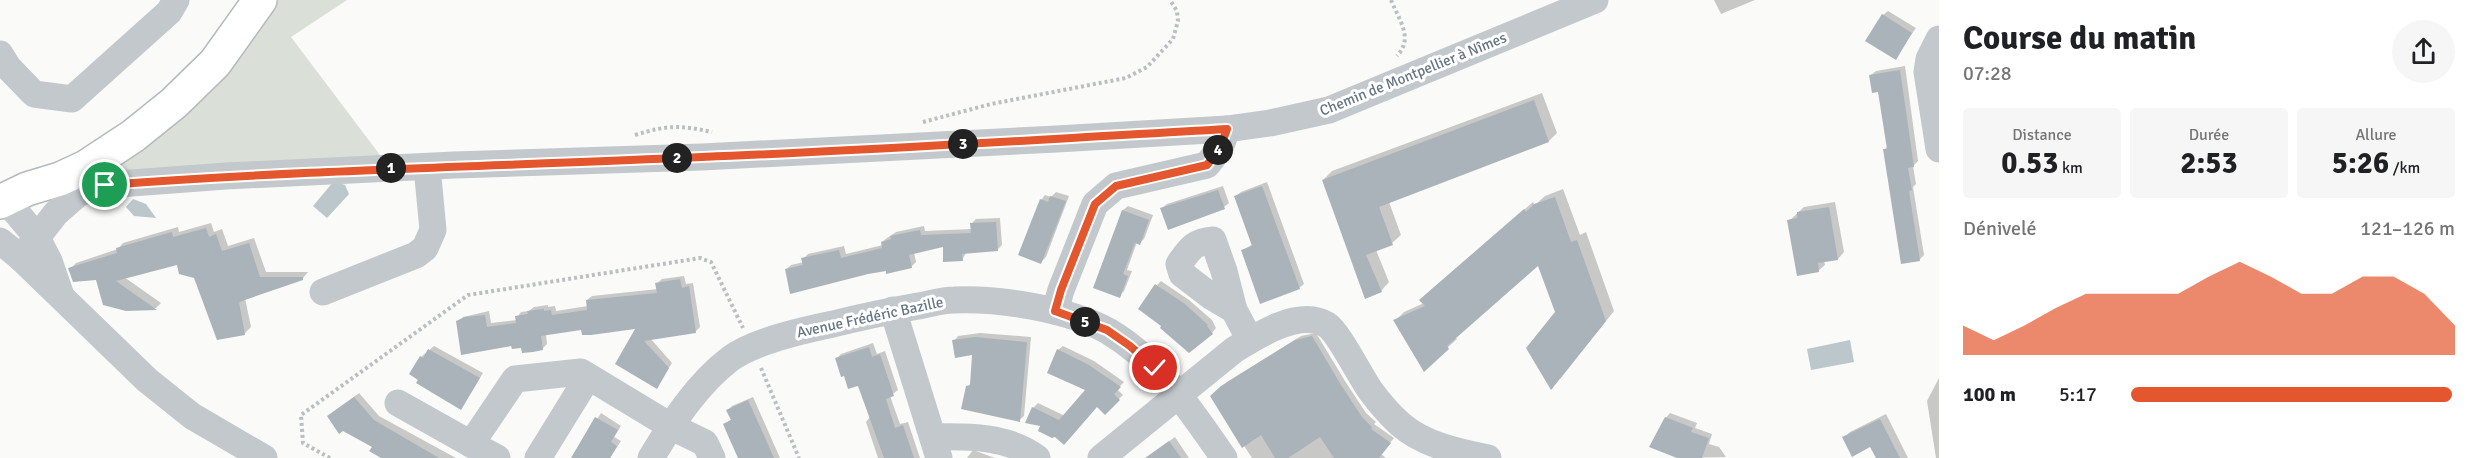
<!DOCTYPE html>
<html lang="fr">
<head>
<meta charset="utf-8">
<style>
	:root { --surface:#fff; --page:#f6f6f6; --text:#202124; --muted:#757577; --accent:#e4572e }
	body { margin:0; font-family:Signika,sans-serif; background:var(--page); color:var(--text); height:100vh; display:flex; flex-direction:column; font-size:22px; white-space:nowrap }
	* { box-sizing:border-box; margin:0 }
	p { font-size:20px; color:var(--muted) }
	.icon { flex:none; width:33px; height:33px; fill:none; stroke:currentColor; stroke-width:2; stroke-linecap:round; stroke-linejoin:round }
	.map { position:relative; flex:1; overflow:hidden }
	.drawer { display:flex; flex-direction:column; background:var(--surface); width:540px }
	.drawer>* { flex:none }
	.pin { position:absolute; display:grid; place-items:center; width:51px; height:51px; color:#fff; margin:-26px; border:3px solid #fff; border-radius:50%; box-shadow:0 2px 6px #0007 }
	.km { position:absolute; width:30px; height:30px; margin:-15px; border-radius:50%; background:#222; color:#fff; font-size:16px; line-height:30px; text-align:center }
	.round { display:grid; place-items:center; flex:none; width:63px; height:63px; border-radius:32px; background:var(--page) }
	.overview { display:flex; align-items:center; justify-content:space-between; height:102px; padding:0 24px }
	h1 { font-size:33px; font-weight:800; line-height:45px }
	.metrics { display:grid; grid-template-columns:repeat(3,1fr); gap:9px; height:102px; padding:6px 24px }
	.metrics div { display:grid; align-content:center; border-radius:6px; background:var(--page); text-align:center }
	.metrics b { font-size:30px; font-weight:800 }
	.metrics small { font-size:16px; font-weight:400 }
	.metrics p { font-size:16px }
	.chart { height:168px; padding:12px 24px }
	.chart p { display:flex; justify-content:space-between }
	.chart svg { width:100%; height:108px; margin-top:6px; fill:var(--accent); opacity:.7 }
	ul { padding:0 24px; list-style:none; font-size:20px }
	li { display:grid; grid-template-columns:96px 72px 1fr; align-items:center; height:45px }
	li i { height:15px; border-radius:8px; background:var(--accent) }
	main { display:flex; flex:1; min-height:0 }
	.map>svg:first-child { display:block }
	.green { fill:#dadfd7 }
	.water { fill:#bbc7cb }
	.shadow { fill:#0003 }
	.building { fill:#aab3b9 }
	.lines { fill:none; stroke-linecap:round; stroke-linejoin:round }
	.major-casing { stroke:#b5babe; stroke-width:36 }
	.path { stroke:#bbbfc2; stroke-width:4; stroke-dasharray:3 3; stroke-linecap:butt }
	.minor { stroke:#c3c8cc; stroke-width:27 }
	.major { stroke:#fff; stroke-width:33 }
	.route-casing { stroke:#fff; stroke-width:12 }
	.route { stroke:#e4572e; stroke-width:8 }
	.labels { text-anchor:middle; stroke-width:6; stroke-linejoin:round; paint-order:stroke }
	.street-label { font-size:15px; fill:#657683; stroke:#fff }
</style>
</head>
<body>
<main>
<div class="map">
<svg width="1939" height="458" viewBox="0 0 1939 458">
	<rect width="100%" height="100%" fill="#fafaf8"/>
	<polygon class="green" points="269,0 347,0 291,37 383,159 91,177"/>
	<g class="water">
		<polygon points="334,181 345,185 349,194 327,218 313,206"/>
		<polygon points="133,199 146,204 156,218 134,216 126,207"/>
		<polygon points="1850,340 1854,362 1811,370 1807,349"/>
	</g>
	<g class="shadow">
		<polygon points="1714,0 1755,0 1721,14"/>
		<polygon points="1888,11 1916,28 1895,58 1883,15"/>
		<polygon points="1905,66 1918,161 1913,166 1916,184 1913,187 1924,255 1919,260 1884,150 1888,146 1880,91 1871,75 1876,71"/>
		<polygon points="1542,93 1557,133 1549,141 1389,202 1401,235 1392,243 1376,250 1389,282 1381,291 1323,180 1332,171"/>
		<polygon points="1267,182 1304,284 1299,288 1243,250 1253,244 1236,196 1241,192"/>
		<polygon points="1223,186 1229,203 1224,207 1162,208 1167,204"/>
		<polygon points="1563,189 1580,235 1586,232 1614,311 1560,379 1557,312 1539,263 1455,337 1457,339 1424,369 1395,321 1404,312 1424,303 1430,291 1533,202 1535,205 1545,196"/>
		<polygon points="1056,192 1069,196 1046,257 1041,262 1041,200 1045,195 1051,197"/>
		<polygon points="1835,202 1844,252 1838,259 1824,261 1825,265 1818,271 1789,221 1804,207"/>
		<polygon points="1128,206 1153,215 1144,239 1140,243 1137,242 1127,270 1132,271 1124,291 1119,296 1094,287 1123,210"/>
		<polygon points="1000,218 1002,245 997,250 966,253 962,260 944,245 914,252 916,262 911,267 887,270 787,269 791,265 804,262 803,259 808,254 844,246 846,254 883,245 882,242 887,238 896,232 924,226 925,231 972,229 972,223 976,219"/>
		<polygon points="211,223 214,232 222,229 228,246 254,238 266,272 308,272 303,278 245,298 251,327 245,333 218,339 195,276 178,263 124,277 161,303 156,308 133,310 97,278 70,269 76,263 118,249 123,243 178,227 179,232"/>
		<polygon points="684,276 686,284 693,283 700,327 695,332 650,338 672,363 657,387 638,327 582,329 546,334 547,344 542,349 512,344 458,322 463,317 489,311 491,323 517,320 517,317 521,312 529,311 534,307 548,305 548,307 555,306 556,311 588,306 587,300 592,296 658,289 657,283 662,279"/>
		<polygon points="1161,281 1189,300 1212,320 1216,328 1212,333 1157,285"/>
		<polygon points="980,333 1031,337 1024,416 1019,420 968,387 971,383 974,353 954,341 958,336"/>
		<polygon points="1316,333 1345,381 1366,413 1376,422 1374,424 1394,438 1381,454 1386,458 1252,458 1212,397 1227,382 1301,336"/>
		<polygon points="873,343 877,354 885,351 898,390 890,396 900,424 908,422 920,458 878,458 866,422 870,417 859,384 845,374 836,359 841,354"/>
		<polygon points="434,346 483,373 461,408 421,357"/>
		<polygon points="1063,346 1094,361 1124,382 1117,389 1123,395 1105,412 1098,405 1069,439 1033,408 1038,403 1065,416 1088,389 1058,350"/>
		<polygon points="1939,378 1939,458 1936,458 1927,401"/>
		<polygon points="359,393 379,416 456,458 384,458 374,446 333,412"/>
		<polygon points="753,397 780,458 740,458 725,424 732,419 728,410 732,406"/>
		<polygon points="601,413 621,426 614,437 621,441 610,458 573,458"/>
		<polygon points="1670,413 1697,423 1695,428 1712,434 1709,444 1719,447 1726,457 1684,458 1666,418"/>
		<polygon points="1886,414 1908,458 1877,458 1871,445 1844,438 1850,432"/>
		<polygon points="1175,437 1189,458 1154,458 1161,447"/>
		<polygon points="973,450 995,458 967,458"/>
	</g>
	<g class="building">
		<polygon points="1882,14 1912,33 1896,60 1865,41"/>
		<polygon points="1900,70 1914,167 1908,168 1912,190 1909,191 1920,261 1901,264 1883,149 1887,149 1878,92 1872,93 1869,75"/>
		<polygon points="1534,100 1549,142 1379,207 1393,245 1366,255 1382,292 1365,299 1322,180"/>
		<polygon points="1262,186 1300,289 1260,304 1241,250 1252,246 1234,196"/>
		<polygon points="1218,190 1225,209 1168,230 1160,208"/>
		<polygon points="1050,196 1066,201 1041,264 1018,255 1040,199 1048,202"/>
		<polygon points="1555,197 1571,242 1577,240 1606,321 1551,390 1526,348 1555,312 1538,266 1447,346 1449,349 1424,372 1393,320 1425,306 1419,300 1524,209 1526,212 1534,204"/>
		<polygon points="1829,207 1838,260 1818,263 1819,272 1797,276 1787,220 1797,218 1797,212"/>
		<polygon points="1122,210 1149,220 1140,245 1135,243 1123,274 1128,276 1120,298 1093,288"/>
		<polygon points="996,222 998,251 962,254 963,261 943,262 943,247 909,255 912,268 886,274 886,271 868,274 790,294 785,269 803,265 801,258 839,250 841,258 882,248 881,242 891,239 890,236 920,230 921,235 971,233 970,223"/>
		<polygon points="206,228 209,237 216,234 222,251 249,243 260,277 303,277 303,280 239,302 245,335 217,340 194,278 179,274 177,265 116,281 157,310 126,311 103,305 96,280 73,282 68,268 117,253 116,248 172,232 173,237"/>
		<polygon points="680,279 682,288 689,286 696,333 644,341 669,368 657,389 615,364 635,329 591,335 582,335 581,330 541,336 543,350 533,352 522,353 521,348 512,349 511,346 461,355 456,321 465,317 485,315 487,327 516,323 515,316 528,314 527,311 544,309 544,311 551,310 552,315 587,310 586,300 657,293 655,283"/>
		<polygon points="1155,284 1185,304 1208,325 1207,326 1213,334 1189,353 1160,328 1161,326 1138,309"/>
		<polygon points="1312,336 1341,385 1362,417 1372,427 1371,429 1391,443 1379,458 1334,458 1320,437 1288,458 1275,458 1261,435 1242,448 1210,396 1221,386 1295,340"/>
		<polygon points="975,337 1027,342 1020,422 961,409 966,386 970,385 972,355 955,358 952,340"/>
		<polygon points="869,347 872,357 880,354 894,396 886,399 895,428 903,425 914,458 884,458 858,386 848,389 844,376 841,377 835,358"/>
		<polygon points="428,349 480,378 461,410 416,383 418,380 409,374 420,356 423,358"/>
		<polygon points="1057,349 1089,365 1121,387 1114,394 1120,400 1105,415 1097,407 1064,445 1055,437 1052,438 1038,431 1040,426 1025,423 1032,407 1059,420 1085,390 1047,373"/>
		<polygon points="354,397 374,420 439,458 381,458 369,451 372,447 343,431 339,434 327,416"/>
		<polygon points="748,400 766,440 774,458 738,458 729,438 723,424 731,420 726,410"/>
		<polygon points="595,417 618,430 611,442 617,446 610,458 571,458"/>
		<polygon points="1665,417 1693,428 1691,432 1709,438 1702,458 1677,458 1649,447"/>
		<polygon points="1880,419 1900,458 1876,458 1870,447 1852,457 1842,437"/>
		<polygon points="1169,441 1181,458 1145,458"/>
	</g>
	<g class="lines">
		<g class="major-casing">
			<polyline id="major" points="0,202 27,189 60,179 86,167 133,136 174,103 215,63 260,0"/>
		</g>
		<g class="path">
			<path d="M1391,0C1399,20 1414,38 1397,56"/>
			<polyline points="923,122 991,104 1126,78 1147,67 1173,39 1178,21 1177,11 1170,0"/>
			<path d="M635,135C668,125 679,125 712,132"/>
			<polyline points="761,368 799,458"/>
			<polyline points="330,458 303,443 301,415 468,295 700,258 711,262 743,328"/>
		</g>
		<g class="minor">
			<polyline points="1939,39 1929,59 1927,72 1939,149"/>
			<polyline points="0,54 8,67 34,94 72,99 169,12 176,0"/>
			<polyline points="6,200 36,236 49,261 60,293"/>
			<polyline points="0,241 21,258 147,380 192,416 264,458"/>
			<polyline points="21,258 56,213 79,193 105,185 226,176 454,165 702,157 1057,139 1227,129 1270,123 1329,110 1595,0"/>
			<polyline points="323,292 416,255 425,248 433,230 427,167"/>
			<polyline points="893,310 939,458"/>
			<path d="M1234,310L1212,297L1182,274L1179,264C1189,250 1194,241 1213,240L1224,271L1234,310L1250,340"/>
			<polyline points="1055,311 1061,290 1095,204 1116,186 1207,165 1220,148 1227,129"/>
			<polyline points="398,403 471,444"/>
			<path d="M933,437C968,436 1008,436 1037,458"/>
			<polyline points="497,458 471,444 515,379 581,372 672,427 705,443 712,458"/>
			<polyline points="538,458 588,377"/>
			<path d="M651,458C672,423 697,384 730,359C754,341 804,330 833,324C861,317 890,311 918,306C930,304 942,300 954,300C1000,298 1068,309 1108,331C1159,361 1191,411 1224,458"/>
			<path d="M1101,458L1234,350C1258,335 1300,308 1327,325C1339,333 1360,376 1370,390C1378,401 1389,414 1400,424C1424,445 1458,452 1488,458"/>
		</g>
		<use href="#major" class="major"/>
	</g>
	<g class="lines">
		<g class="route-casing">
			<path id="route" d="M105,185C304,170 503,166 702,157C877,150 1052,139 1227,129L1220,148L1207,165L1116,186L1095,204L1061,290L1055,311L1107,330L1130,346L1155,368"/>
		</g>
		<use href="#route" class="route"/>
	</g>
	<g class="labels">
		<g class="street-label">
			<text transform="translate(1413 74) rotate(-22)" y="5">Chemin de Montpellier à Nîmes</text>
			<text transform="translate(870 317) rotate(-12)" y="5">Avenue Frédéric Bazille</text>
		</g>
	</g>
</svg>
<div class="pin" style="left:105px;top:185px;background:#1e9e55"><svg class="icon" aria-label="arrive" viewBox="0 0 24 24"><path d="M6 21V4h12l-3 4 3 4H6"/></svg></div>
<div class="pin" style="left:1155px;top:368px;background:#d93025"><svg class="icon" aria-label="check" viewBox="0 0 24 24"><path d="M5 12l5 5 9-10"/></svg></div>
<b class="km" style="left:391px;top:168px">1</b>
<b class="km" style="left:677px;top:158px">2</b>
<b class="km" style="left:963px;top:144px">3</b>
<b class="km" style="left:1218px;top:150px">4</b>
<b class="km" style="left:1085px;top:322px">5</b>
</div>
<section class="drawer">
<div class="overview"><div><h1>Course du matin</h1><p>07:28</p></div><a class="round"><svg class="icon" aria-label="share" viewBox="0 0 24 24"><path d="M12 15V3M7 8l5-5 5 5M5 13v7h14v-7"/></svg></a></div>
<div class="metrics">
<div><p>Distance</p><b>0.53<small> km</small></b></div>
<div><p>Durée</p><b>2:53</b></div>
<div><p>Allure</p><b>5:26<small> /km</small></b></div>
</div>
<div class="chart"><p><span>Dénivelé</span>121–126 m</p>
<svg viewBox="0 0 160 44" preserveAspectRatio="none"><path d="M0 44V32L10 38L20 32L30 25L40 19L50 19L60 19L70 19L80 12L90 6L100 12L110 19L120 19L130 12L140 12L150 19L160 32V44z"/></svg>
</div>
<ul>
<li><b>100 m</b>5:17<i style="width:99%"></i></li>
</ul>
</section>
</main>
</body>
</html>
